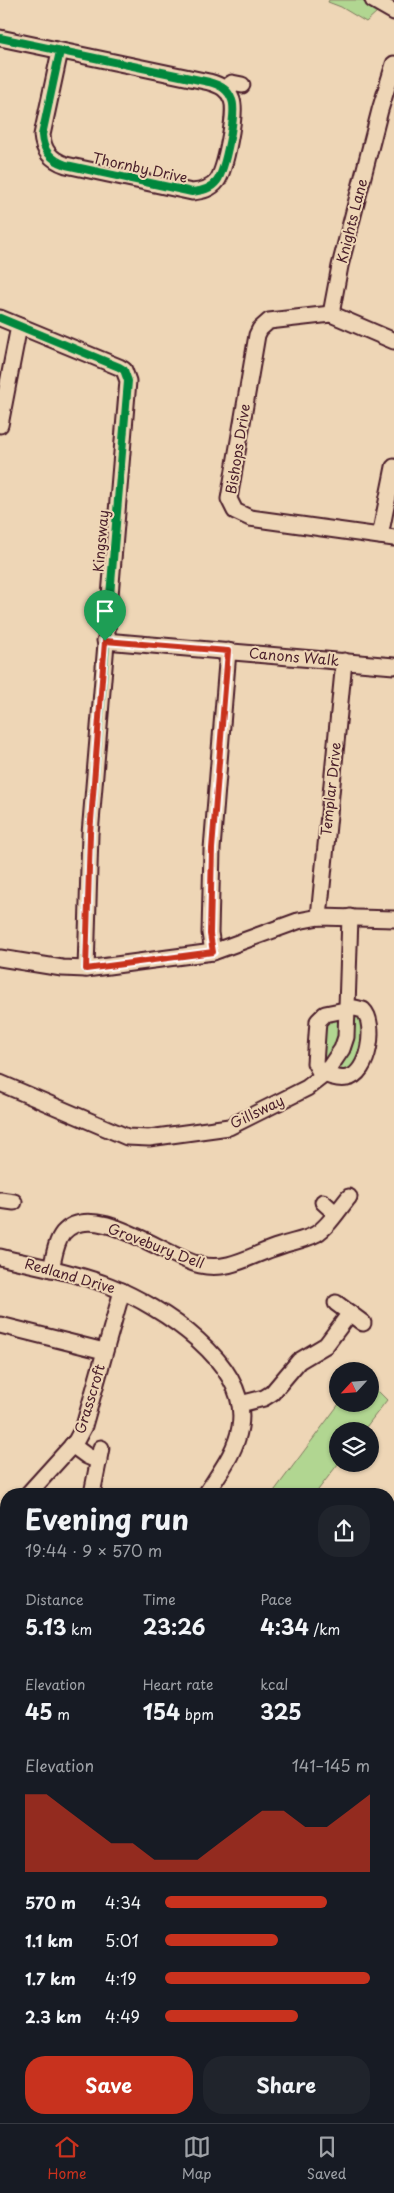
<!DOCTYPE html>
<html lang="en">
<head>
<meta charset="utf-8">
<style>
	:root { --surface:#171b24; --page:#20242c; --text:#f1f3f6; --muted:#9ea1a6; --line:#363941; --accent:#c8321e }
	body { margin:0; font-family:"Playpen Sans",sans-serif; background:var(--page); color:var(--text); height:100vh; display:flex; flex-direction:column; font-size:19px; white-space:nowrap }
	* { box-sizing:border-box; margin:0 }
	p { font-size:16px; color:var(--muted) }
	.icon { flex:none; width:28px; height:28px; fill:none; stroke:currentColor; stroke-width:2; stroke-linecap:round; stroke-linejoin:round }
	.map { position:relative; flex:1; overflow:hidden }
	.drawer { position:absolute; left:0px; top:1488px; width:395px; height:636px; display:flex; flex-direction:column; background:var(--surface); border-radius:20px 20px 0 0; box-shadow:0 1px 4px #0004 }
	.drawer>* { flex:none }
	.needle { width:32px; rotate:244deg }
	.fabs { position:absolute; left:329px; top:1362px; display:grid; gap:10px }
	.fabs a { display:grid; place-items:center; width:50px; height:50px; border-radius:50%; background:var(--surface); box-shadow:0 1px 4px #0004; font-size:25px }
	.pin { position:absolute; display:grid; place-items:center; width:42px; height:42px; color:#fff; margin:-51px -21px; border-radius:50% 50% 50% 0; rotate:-45deg; box-shadow:0 0 5px #0007 }
	.pin .icon { rotate:45deg }
	.round { display:grid; place-items:center; flex:none; width:52px; height:52px; border-radius:20px; background:var(--page) }
	.summary { display:flex; align-items:center; justify-content:space-between; height:85px; padding:0 25px }
	h1 { font-size:28px; font-weight:700; line-height:38px }
	.figures { display:grid; grid-template-columns:repeat(3,1fr); gap:8px; height:85px; padding:5px 25px }
	.figures div { display:grid; align-content:center }
	.figures b { font-size:21px; font-weight:700 }
	.figures small { font-size:14px; font-weight:400 }
	.figures p { font-size:14px }
	.chart { height:140px; padding:10px 25px }
	.chart p { display:flex; justify-content:space-between }
	.chart svg { width:100%; height:90px; margin-top:5px; fill:var(--accent); opacity:.7 }
	.primary-button { display:flex; gap:10px; margin-top:auto; padding:10px 25px }
	.primary-button a { flex:1; height:58px; border-radius:20px; background:var(--accent); color:#fff; font-size:20px; font-weight:700; line-height:58px; text-align:center }
	.primary-button a+a { background:var(--page); color:var(--text) }
	ul { padding:0 25px; list-style:none; font-size:16px }
	li { display:grid; grid-template-columns:80px 60px 1fr; align-items:center; height:38px }
	li i { height:12px; border-radius:6px; background:var(--accent) }
	.tab-bar { display:flex; justify-content:space-around; align-items:center; height:70px; border-top:1px solid var(--line); background:var(--surface); font-size:14px; color:var(--muted) }
	.tab-bar a { display:grid; justify-items:center; gap:2px }
	.tab-bar .on { color:var(--accent) }
	.map>svg:first-child { display:block }
	.green { fill:#b1d691; stroke:#7e7a5e }
	.lines { fill:none; stroke-linecap:round; stroke-linejoin:round }
	.river { stroke:#85d2e5; stroke-width:19 }
	.minor-casing { stroke:#4a1f2b; stroke-width:19 }
	.minor { stroke:#eed6b6; stroke-width:15 }
	.rail { stroke:#4a1f2b; stroke-width:3 }
	.cycleway-casing { stroke:#eed6b6; stroke-width:11 }
	.cycleway { stroke:#00873e; stroke-width:8 }
	.route-casing { stroke:#fff; stroke-width:10 }
	.route { stroke:#c8321e; stroke-width:6 }
	.labels { text-anchor:middle; stroke-width:4; stroke-linejoin:round; paint-order:stroke }
	.street-label { font-size:14px; fill:#4a1f2b; stroke:#eed6b6 }
</style>
</head>
<body>
<div class="map">
<svg width="394" height="2123" viewBox="0 0 394 2123">
	<rect width="100%" height="100%" fill="#eed6b6"/>
	<filter id="ink" filterUnits="userSpaceOnUse"><feTurbulence type="fractalNoise" baseFrequency=".02" numOctaves="2"/><feDisplacementMap in="SourceGraphic" scale="10" xChannelSelector="R" yChannelSelector="G"/><feConvolveMatrix kernelMatrix="1 2 1 2 8 2 1 2 1" color-interpolation-filters="sRGB"/></filter>
	<g filter="url(#ink)">
		<g class="green">
			<polygon points="329,0 364,0 378,11 366,22 341,7 328,2"/>
			<polygon points="361,1013 364,1047 354,1072 341,1072 341,1067 348,1053 353,1018 355,1014"/>
			<path d="M337,1019C346,1036 331,1053 322,1067V1021Z"/>
			<polygon points="370,1383 387,1400 363,1431 338,1431 338,1464 315,1494 272,1494 339,1404 370,1404"/>
		</g>
		<g class="lines">
			<g class="river">
				<polyline points="0,2112 6,2102"/>
				<polyline points="66,2123 68,2118"/>
			</g>
			<g class="minor-casing">
				<g id="minor">
					<polyline points="373,0 394,12"/>
					<path d="M0,38L209,82C220,85 228,89 232,100C237,113 225,170 217,181C211,189 202,191 192,192L66,165C51,160 43,151 42,135L60,51"/>
					<polyline points="225,88 232,83 242,85"/>
					<polyline points="331,314 340,266 380,110 394,64"/>
					<polyline points="0,318 119,367 124,370 128,381 90,834 86,969"/>
					<polyline points="394,341 331,314 269,321 260,329 257,335 229,499 235,511 250,518 394,538"/>
					<polyline points="0,425 19,326"/>
					<polyline points="380,536 394,467"/>
					<polyline points="105,641 394,666"/>
					<polyline points="319,917 344,661"/>
					<polyline points="213,952 210,933 212,849 228,651"/>
					<polyline points="0,958 62,968 86,969 213,952 298,921 319,917 394,919"/>
					<path d="M355,1008L363,1010C377,1023 369,1075 347,1078C338,1080 328,1076 320,1072L315,1063L318,1021L325,1014Z"/>
					<polyline points="0,1083 127,1137 149,1138 229,1127 307,1088 325,1074 342,1049 346,1037 350,917"/>
					<polyline points="0,1200 14,1202"/>
					<polyline points="323,1202 335,1213"/>
					<path d="M0,1257C36,1266 75,1272 110,1286C160,1306 251,1363 240,1427C236,1452 219,1473 206,1494"/>
					<path d="M51,1269C54,1258 55,1243 63,1233C93,1198 167,1258 200,1265C230,1272 252,1254 280,1246C291,1242 305,1240 316,1234C329,1226 339,1209 349,1197"/>
					<polyline points="336,1303 363,1323"/>
					<polyline points="0,1325 104,1351"/>
					<polyline points="240,1404 264,1398 272,1393 299,1361 326,1345 350,1313"/>
					<polyline points="72,1445 87,1456 99,1461"/>
					<polyline points="28,1494 76,1441 84,1426 122,1291"/>
					<polyline points="92,1494 101,1448"/>
					<polyline points="0,1525 6,1518"/>
					<polyline points="0,1612 6,1606"/>
					<polyline points="0,1699 6,1704"/>
					<polyline points="0,1770 6,1764"/>
				</g>
			</g>
			<use href="#minor" class="minor"/>
			<g class="rail">
				<polyline points="389,1798 394,1775"/>
				<polyline points="389,1829 394,1799"/>
				<polyline points="357,2123 357,2118"/>
			</g>
			<g class="cycleway-casing">
				<g id="cycleway">
					<path d="M0,38L209,82C220,85 228,89 232,100C237,113 225,170 217,181C211,189 202,191 192,192L66,165C51,160 43,151 42,135L60,51"/>
					<polyline points="0,318 119,367 124,370 128,381 90,834 86,969"/>
				</g>
			</g>
			<use href="#cycleway" class="cycleway"/>
		</g>
	</g>
	<g class="lines" filter="url(#ink)">
		<g class="route-casing">
			<polygon id="route" points="105,641 228,651 212,849 210,934 213,952 86,969 90,834"/>
		</g>
		<use href="#route" class="route"/>
	</g>
	<g class="labels">
		<g class="street-label">
			<text transform="translate(140 168) rotate(12)" y="5">Thornby Drive</text>
			<text transform="translate(352 221) rotate(-76)" y="5">Knights Lane</text>
			<text transform="translate(238 449) rotate(-81)" y="5">Bishops Drive</text>
			<text transform="translate(101 541) rotate(-85)" y="5">Kingsway</text>
			<text transform="translate(294 657) rotate(5)" y="5">Canons Walk</text>
			<text transform="translate(331 789) rotate(-84)" y="5">Templar Drive</text>
			<text transform="translate(257 1112) rotate(-26)" y="5">Gillsway</text>
			<text transform="translate(156 1246) rotate(21)" y="5">Grovebury Dell</text>
			<text transform="translate(70 1276) rotate(16)" y="5">Redland Drive</text>
			<text transform="translate(90 1399) rotate(-73)" y="5">Grasscroft</text>
		</g>
	</g>
</svg>
<div class="fabs">
<a><svg class="needle" viewBox="-14 -14 28 28"><path d="M0-13l5 13h-10z" fill="#e53935"/><path d="M0 13l5-13h-10z" fill="#9ea1a6"/></svg></a>
<a><svg class="icon" aria-label="layers" viewBox="0 0 24 24"><path d="M12 4l9 5-9 5-9-5zM3 14l9 5 9-5"/></svg></a>
</div>
<div class="pin" style="left:105px;top:641px;background:#1e9e55"><svg class="icon" aria-label="arrive" viewBox="0 0 24 24"><path d="M6 21V4h12l-3 4 3 4H6"/></svg></div>
<section class="drawer">
<div class="summary"><div><h1>Evening run</h1><p>19:44 · 9 × 570 m</p></div><a class="round"><svg class="icon" aria-label="share" viewBox="0 0 24 24"><path d="M12 15V3M7 8l5-5 5 5M5 13v7h14v-7"/></svg></a></div>
<div class="figures">
<div><p>Distance</p><b>5.13<small> km</small></b></div>
<div><p>Time</p><b>23:26</b></div>
<div><p>Pace</p><b>4:34<small> /km</small></b></div>
</div>
<div class="figures">
<div><p>Elevation</p><b>45<small> m</small></b></div>
<div><p>Heart rate</p><b>154<small> bpm</small></b></div>
<div><p>kcal</p><b>325</b></div>
</div>
<div class="chart"><p><span>Elevation</span>141–145 m</p>
<svg viewBox="0 0 160 44" preserveAspectRatio="none"><path d="M0 44V6L10 6L20 14L30 22L40 30L50 30L60 38L70 38L80 38L90 30L100 22L110 14L120 14L130 22L140 22L150 14L160 6V44z"/></svg>
</div>
<ul>
<li><b>570 m</b>4:34<i style="width:79%"></i></li>
<li><b>1.1 km</b>5:01<i style="width:55%"></i></li>
<li><b>1.7 km</b>4:19<i style="width:100%"></i></li>
<li><b>2.3 km</b>4:49<i style="width:65%"></i></li>
</ul>
<div class="primary-button"><a>Save</a><a>Share</a></div>
</section>
</div>
<nav class="tab-bar">
<a class="on"><svg class="icon" aria-label="home" viewBox="0 0 24 24"><path d="M3 11l9-7 9 7M6 9v11h12V9"/></svg>Home</a>
<a><svg class="icon" aria-label="map" viewBox="0 0 24 24"><path d="M3 6l6-2 6 2 6-2v14l-6 2-6-2-6 2zM9 4v14M15 6v14"/></svg>Map</a>
<a><svg class="icon" aria-label="saved" viewBox="0 0 24 24"><path d="M7 4h10v16l-5-4-5 4z"/></svg>Saved</a>
</nav>
</body>
</html>
